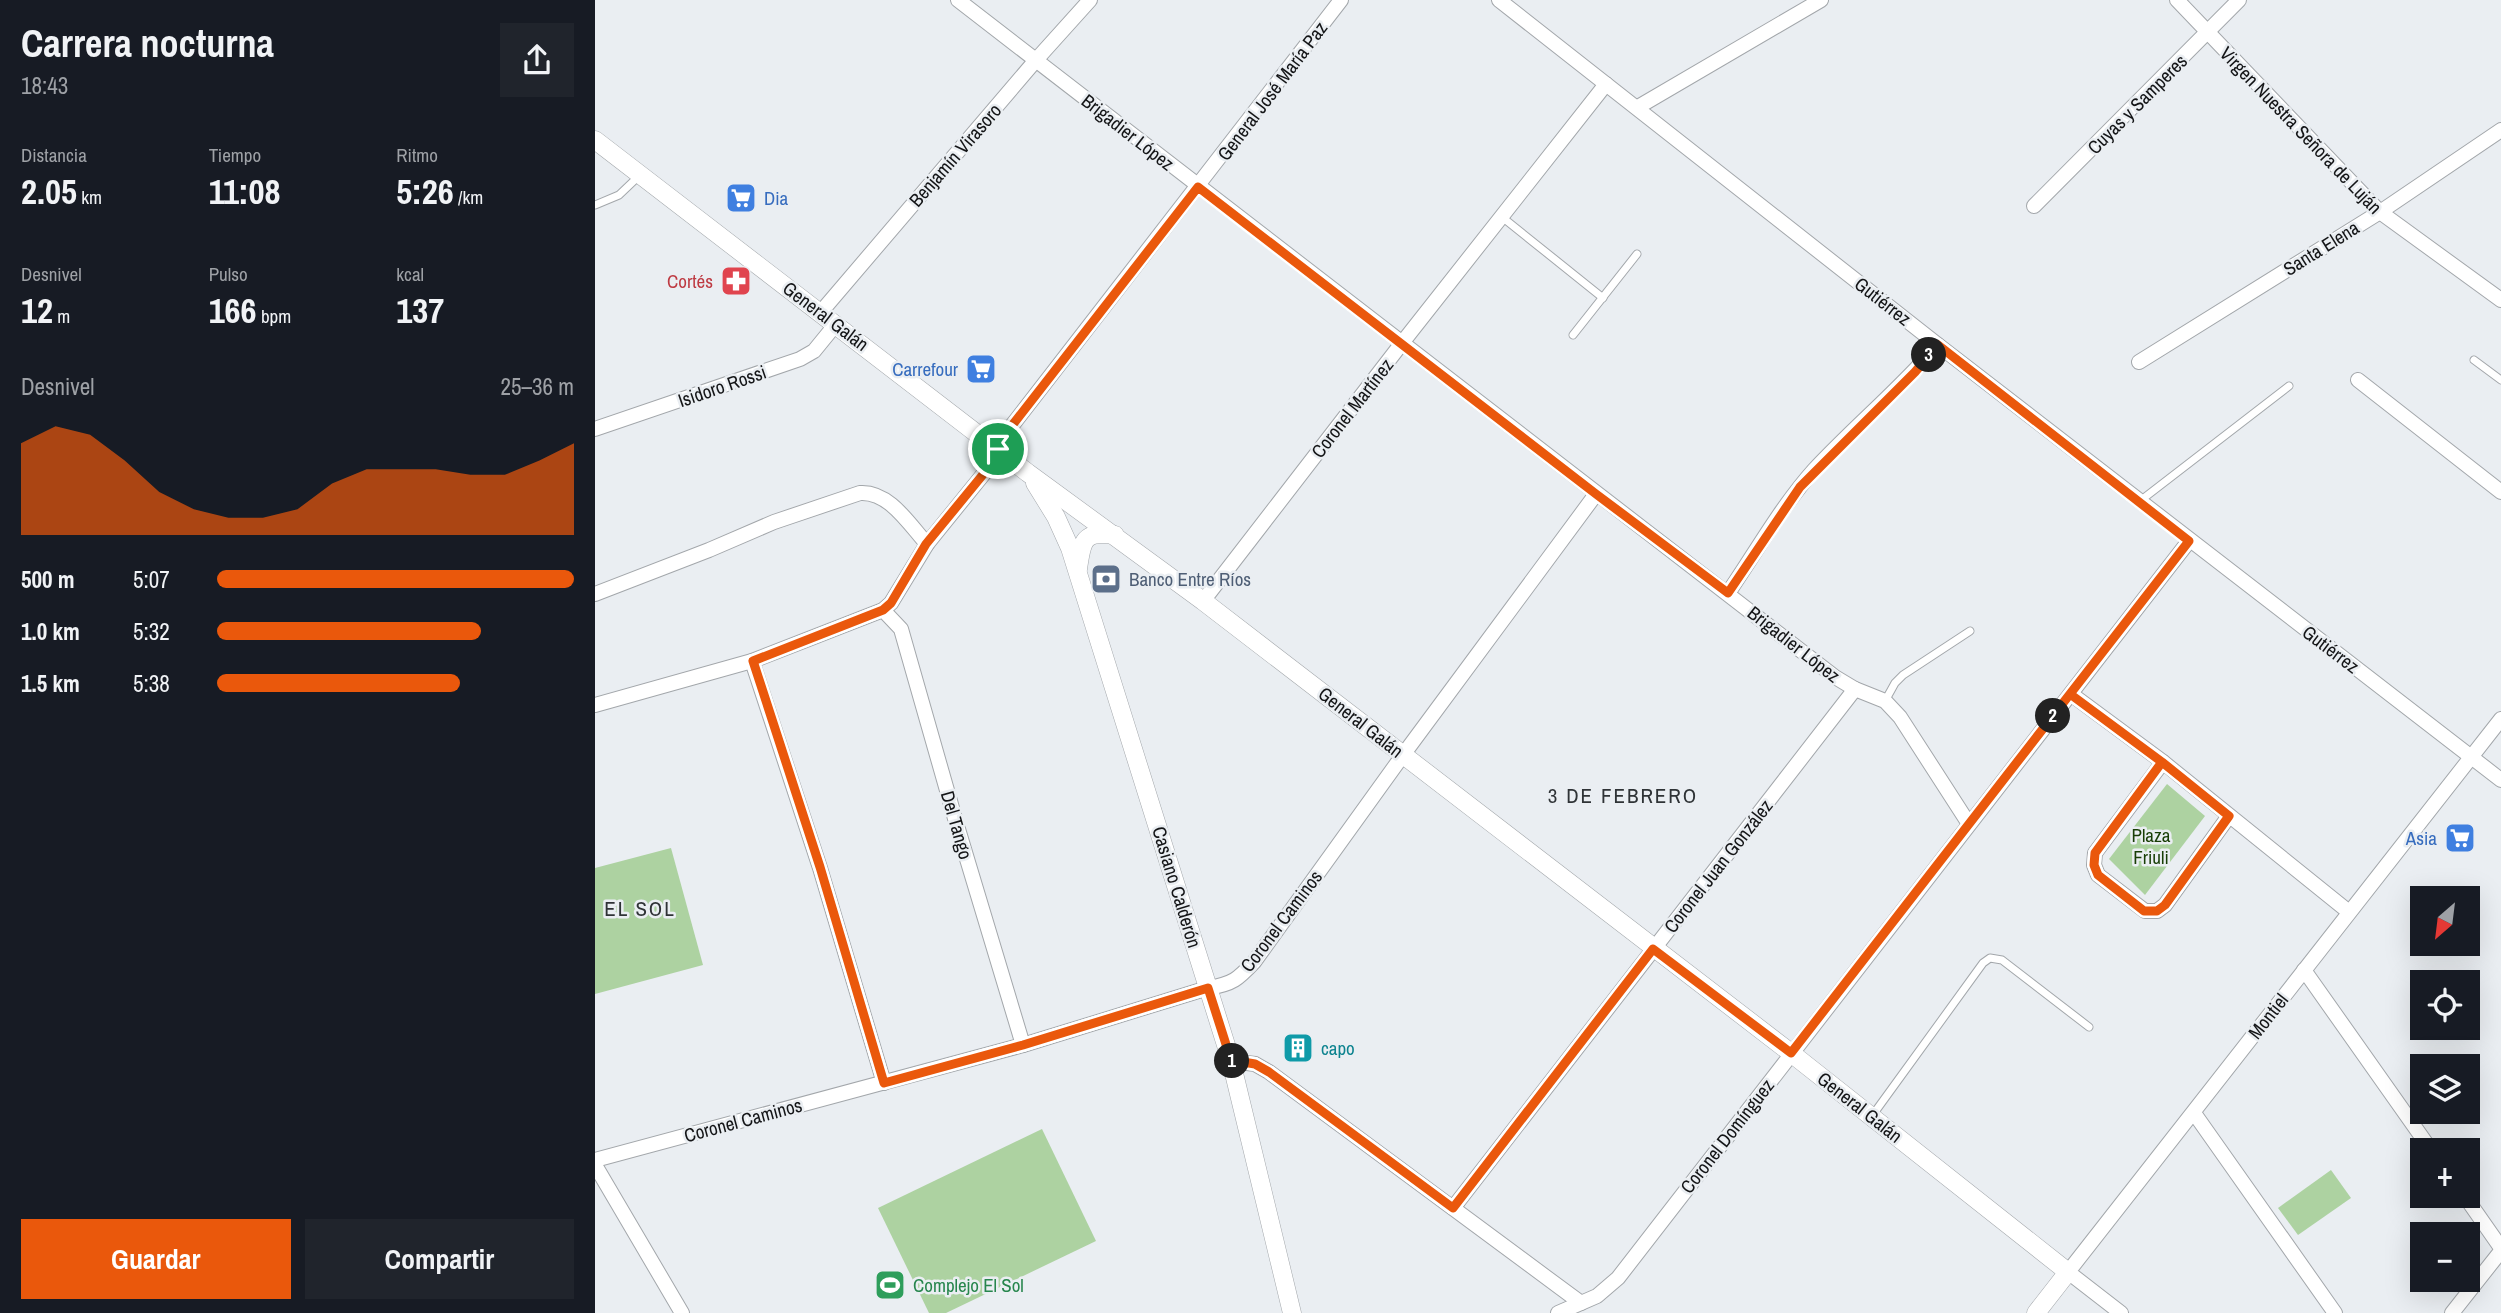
<!DOCTYPE html>
<html lang="es">
<head>
<meta charset="utf-8">
<style>
	:root { --surface:#171b24; --page:#20242c; --text:#f1f3f6; --muted:#9ea1a6; --accent:#ea580c }
	body { margin:0; font-family:"Archivo Narrow",sans-serif; background:var(--page); color:var(--text); height:100vh; display:flex; flex-direction:column; font-size:26px; white-space:nowrap }
	* { box-sizing:border-box; margin:0 }
	p { font-size:23px; color:var(--muted) }
	.icon { flex:none; width:38px; height:38px; fill:none; stroke:currentColor; stroke-width:2; stroke-linecap:round; stroke-linejoin:round }
	.map { position:relative; flex:1; overflow:hidden }
	.details { display:flex; flex-direction:column; background:var(--surface); width:595px }
	.details>* { flex:none }
	.needle { width:46px; rotate:208deg }
	.fabs { position:absolute; left:1815px; top:886px; display:grid; gap:14px }
	.fabs a { display:grid; place-items:center; width:70px; height:70px; border-radius:0px; background:var(--surface); box-shadow:0 7px 28px #0002; font-size:35px }
	.pin { position:absolute; display:grid; place-items:center; width:60px; height:60px; color:#fff; margin:-30px; border:4px solid #fff; border-radius:50%; box-shadow:0 2px 7px #0007 }
	.km { position:absolute; width:35px; height:35px; margin:-18px; border-radius:50%; background:#222; color:#fff; font-size:19px; line-height:35px; text-align:center }
	.round { display:grid; place-items:center; flex:none; width:74px; height:74px; border-radius:0px; background:var(--page) }
	.headline { display:flex; align-items:center; justify-content:space-between; height:119px; padding:0 21px }
	h1 { font-size:38px; font-weight:800; line-height:52px }
	.metrics { display:grid; grid-template-columns:repeat(3,1fr); gap:10px; height:119px; padding:7px 21px }
	.metrics div { display:grid; align-content:center }
	.metrics b { font-size:35px; font-weight:800 }
	.metrics small { font-size:19px; font-weight:400 }
	.metrics p { font-size:19px }
	.chart { height:196px; padding:14px 21px }
	.chart p { display:flex; justify-content:space-between }
	.chart svg { width:100%; height:126px; margin-top:7px; fill:var(--accent); opacity:.7 }
	.button { display:flex; gap:14px; margin-top:auto; padding:14px 21px }
	.button a { flex:1; height:80px; border-radius:0px; background:var(--accent); color:#fff; font-size:28px; font-weight:800; line-height:80px; text-align:center }
	.button a+a { background:var(--page); color:var(--text) }
	ul { padding:0 21px; list-style:none; font-size:23px }
	li { display:grid; grid-template-columns:112px 84px 1fr; align-items:center; height:52px }
	li i { height:18px; border-radius:9px; background:var(--accent) }
	main { display:flex; flex:1; min-height:0 }
	.map>svg:first-child { display:block }
	.green { fill:#add2a1 }
	.lines { fill:none; stroke-linecap:round; stroke-linejoin:round }
	.service-casing { stroke:#a3a7ab; stroke-width:9 }
	.minor-casing { stroke:#a3a7ab; stroke-width:16 }
	.tertiary-casing { stroke:#a3a7ab; stroke-width:19 }
	.service { stroke:#fff; stroke-width:7 }
	.minor { stroke:#fff; stroke-width:14 }
	.tertiary { stroke:#fff; stroke-width:18 }
	.route-casing { stroke:#fff; stroke-width:14 }
	.route { stroke:#ea580c; stroke-width:9 }
	.labels { text-anchor:middle; stroke-width:5; stroke-linejoin:round; paint-order:stroke }
	.street-label { font-size:19px; fill:#141517; stroke:#eaeef2 }
	.shop-label { font-size:19px; fill:#366cbe; stroke:#eaeef2; text-anchor:end }
	.health-label { font-size:19px; fill:#be3a42; stroke:#eaeef2; text-anchor:end }
	.service-label { font-size:19px; fill:#4e5e75; stroke:#eaeef2; text-anchor:start }
	.park-label { font-size:19px; fill:#183e06; stroke:#eaeef2 }
	.culture-label { font-size:19px; fill:#0d838f; stroke:#eaeef2; text-anchor:start }
	.leisure-label { font-size:19px; fill:#27864d; stroke:#eaeef2; text-anchor:start }
	.neighbourhood-label { font-size:21px; letter-spacing:2px; fill:#2f3336; stroke:#eaeef2 }
</style>
</head>
<body>
<main>
<section class="details">
<div class="headline"><div><h1>Carrera nocturna</h1><p>18:43</p></div><a class="round"><svg class="icon" aria-label="share" viewBox="0 0 24 24"><path d="M12 15V3M7 8l5-5 5 5M5 13v7h14v-7"/></svg></a></div>
<div class="metrics">
<div><p>Distancia</p><b>2.05<small> km</small></b></div>
<div><p>Tiempo</p><b>11:08</b></div>
<div><p>Ritmo</p><b>5:26<small> /km</small></b></div>
</div>
<div class="metrics">
<div><p>Desnivel</p><b>12<small> m</small></b></div>
<div><p>Pulso</p><b>166<small> bpm</small></b></div>
<div><p>kcal</p><b>137</b></div>
</div>
<div class="chart"><p><span>Desnivel</span>25–36 m</p>
<svg viewBox="0 0 160 44" preserveAspectRatio="none"><path d="M0 44V12L10 6L20 9L30 18L40 29L50 35L60 38L70 38L80 35L90 26L100 21L110 21L120 21L130 23L140 23L150 18L160 12V44z"/></svg>
</div>
<ul>
<li><b>500 m</b>5:07<i style="width:100%"></i></li>
<li><b>1.0 km</b>5:32<i style="width:74%"></i></li>
<li><b>1.5 km</b>5:38<i style="width:68%"></i></li>
</ul>
<div class="button"><a>Guardar</a><a>Compartir</a></div>
</section>
<div class="map">
<svg width="1906" height="1313" viewBox="0 0 1906 1313">
	<rect width="100%" height="100%" fill="#eaeef2"/>
	<g class="green">
		<polygon points="1572,784 1610,816 1550,895 1514,859"/>
		<polygon points="76,848 108,965 0,994 0,868"/>
		<polygon points="447,1129 501,1241 351,1313 334,1313 283,1208"/>
		<polygon points="1736,1170 1756,1198 1703,1235 1683,1208"/>
	</g>
	<g class="lines">
		<g class="service-casing">
			<g id="service">
				<polyline points="0,205 24,195 45,175"/>
				<polyline points="907,217 1008,298"/>
				<polyline points="978,335 1042,254"/>
				<polyline points="1879,360 1906,380"/>
				<polyline points="1545,501 1694,386"/>
				<polyline points="1290,701 1300,683 1308,675 1375,631"/>
				<polyline points="1277,1116 1388,963 1395,958 1407,960 1494,1027"/>
			</g>
		</g>
		<g class="minor-casing">
			<g id="minor">
				<polyline points="363,0 1240,677 1260,689 1290,701 1305,717 1374,824"/>
				<polyline points="904,0 1343,345 1906,780"/>
				<polyline points="1582,0 1785,212 1906,300"/>
				<polyline points="1043,107 1226,0"/>
				<polyline points="1439,206 1644,0"/>
				<polyline points="226,312 441,60 495,0"/>
				<polyline points="1544,362 1785,212 1906,130"/>
				<polyline points="1763,380 1906,492"/>
				<polyline points="0,429 205,359 219,351 241,324"/>
				<path d="M1133,593C1161,552 1186,507 1219,470C1259,427 1304,390 1343,345"/>
				<path d="M0,594L114,550L179,522L265,493C294,491 314,524 332,544"/>
				<polyline points="608,601 807,343 1011,84"/>
				<polyline points="288,610 306,629 363,829 428,1045"/>
				<polyline points="157,661 225,868 289,1083"/>
				<polyline points="1476,694 1568,762 1754,912"/>
				<polyline points="0,705 157,661 288,610 296,603 332,544 395,466 412,432 746,0"/>
				<polyline points="1568,762 1500,853 1499,865 1503,875 1550,911 1562,911 1570,905 1634,816"/>
				<polyline points="1709,970 1836,1150"/>
				<polyline points="636,1061 660,1064 674,1072 986,1303"/>
				<polyline points="1599,1113 1740,1313"/>
				<path d="M0,1160L428,1045L613,988C638,984 643,979 659,962L808,755L1001,494"/>
				<polyline points="0,1165 87,1313"/>
				<polyline points="1869,1195 1906,1248"/>
				<polyline points="858,1208 1260,689"/>
				<polyline points="963,1313 1002,1296 1023,1278 1594,541"/>
				<polyline points="1526,1313 1473,1272 1906,719"/>
				<polyline points="1857,1313 1906,1251"/>
			</g>
		</g>
		<g class="tertiary-casing">
			<g id="tertiary">
				<polyline points="0,140 433,473 608,601 1196,1053 1473,1272 1441,1313"/>
				<polyline points="440,483 461,517 475,548 636,1061 697,1313"/>
				<path d="M483,569C487,540 488,531 520,535"/>
			</g>
		</g>
		<use href="#service" class="service"/>
		<use href="#minor" class="minor"/>
		<use href="#tertiary" class="tertiary"/>
	</g>
	<g class="lines">
		<g class="route-casing">
			<polyline id="route" points="403,449 395,466 331,544 296,603 288,610 158,661 225,867 289,1083 428,1045 613,988 636,1060 660,1064 674,1072 858,1208 1058,949 1196,1053 1475,694 1567,762 1634,816 1570,905 1562,911 1549,911 1503,875 1499,865 1500,853 1567,762 1475,694 1594,541 1343,345 1320,372 1205,487 1133,593 1001,494 603,187 412,432 403,449"/>
		</g>
		<use href="#route" class="route"/>
	</g>
	<defs>
		<g id="supermarket-square" transform="scale(1.575)"><rect x="-9" y="-9" width="18" height="18" rx="4" fill="#3f7fe0" stroke="#eaeef2"/><path d="M-6-5.5h2.5l.6 2H6L4.5 2H-2.5L-4.4-4H-6ZM-1.5 3.2a1.3 1.3 0 1 0 .1 0ZM3 3.2a1.3 1.3 0 1 0 .1 0Z" fill="#fff"/></g>
		<g id="pharmacy-square" transform="scale(1.575)"><rect x="-9" y="-9" width="18" height="18" rx="4" fill="#e0444e" stroke="#eaeef2"/><path d="M-2-6h4v4h4v4h-4v4h-4v-4h-4v-4h4Z" fill="#fff"/></g>
		<g id="bank-square" transform="scale(1.575)"><rect x="-9" y="-9" width="18" height="18" rx="4" fill="#5c6f8a" stroke="#eaeef2"/><path d="M-6-4H6V4H-6ZM0-2.3a2.3 2.3 0 1 0 0 4.6a2.3 2.3 0 1 0 0-4.6Z" fill="#fff"/></g>
		<g id="building-square" transform="scale(1.575)"><rect x="-9" y="-9" width="18" height="18" rx="4" fill="#0f9aa8" stroke="#eaeef2"/><path d="M-4-6H4V6H1V3H-1V6H-4ZM-2.5-4.3h1.7v1.8h-1.7ZM.8-4.3h1.7v1.8H.8ZM-2.5-1h1.7V.8h-1.7ZM.8-1h1.7V.8H.8Z" fill="#fff"/></g>
		<g id="stadium-square" transform="scale(1.575)"><rect x="-9" y="-9" width="18" height="18" rx="4" fill="#2e9e5b" stroke="#eaeef2"/><path d="M0-5a6.5 5 0 1 0 0 10a6.5 5 0 1 0 0-10ZM-3.5-1.8h7v3.6h-7Z" fill="#fff"/></g>
	</defs>
	<g fill-rule="evenodd">
		<use href="#supermarket-square" x="146" y="198"/>
		<use href="#pharmacy-square" x="141" y="281"/>
		<use href="#supermarket-square" x="386" y="369"/>
		<use href="#bank-square" x="511" y="579"/>
		<use href="#supermarket-square" x="1865" y="838"/>
		<use href="#building-square" x="703" y="1048"/>
		<use href="#stadium-square" x="295" y="1285"/>
	</g>
	<g class="labels">
		<g class="street-label">
			<text transform="translate(677 91) rotate(-53)" y="7">General José María Paz</text>
			<text transform="translate(1542 104) rotate(-45)" y="7">Cuyas y Samperes</text>
			<text transform="translate(1706 130) rotate(46)" y="7">Virgen Nuestra Señora de Luján</text>
			<text transform="translate(533 132) rotate(38)" y="7">Brigadier López</text>
			<text transform="translate(360 155) rotate(-49)" y="7">Benjamín Virasoro</text>
			<text transform="translate(1726 248) rotate(-32)" y="7">Santa Elena</text>
			<text transform="translate(1288 301) rotate(38)" y="7">Gutiérrez</text>
			<text transform="translate(231 316) rotate(37)" y="7">General Galán</text>
			<text transform="translate(127 386) rotate(-19)" y="7">Isidoro Rossi</text>
			<text transform="translate(757 408) rotate(-52)" y="7">Coronel Martínez</text>
			<text transform="translate(1199 644) rotate(38)" y="7">Brigadier López</text>
			<text transform="translate(1736 649) rotate(37)" y="7">Gutiérrez</text>
			<text transform="translate(766 722) rotate(38)" y="7">General Galán</text>
			<text transform="translate(362 825) rotate(74)" y="7">Del Tango</text>
			<text transform="translate(1123 866) rotate(-52)" y="7">Coronel Juan González</text>
			<text transform="translate(582 887) rotate(73)" y="7">Casiano Calderón</text>
			<text transform="translate(686 921) rotate(-53)" y="7">Coronel Caminos</text>
			<text transform="translate(1673 1016) rotate(-52)" y="7">Montiel</text>
			<text transform="translate(1265 1107) rotate(38)" y="7">General Galán</text>
			<text transform="translate(148 1120) rotate(-15)" y="7">Coronel Caminos</text>
			<text transform="translate(1132 1136) rotate(-52)" y="7">Coronel Domínguez</text>
		</g>
		<g class="shop-label">
			<text x="169" y="205" text-anchor="start">Dia</text>
			<text x="363" y="376">Carrefour</text>
			<text x="1842" y="845">Asia</text>
		</g>
		<g class="health-label">
			<text x="118" y="288">Cortés</text>
		</g>
		<g class="service-label">
			<text x="534" y="586">Banco Entre Ríos</text>
		</g>
		<g class="park-label">
			<text x="1556" y="842">Plaza<tspan x="1556" dy="22">Friuli</tspan></text>
		</g>
		<g class="culture-label">
			<text x="726" y="1055">capo</text>
		</g>
		<g class="leisure-label">
			<text x="318" y="1292">Complejo El Sol</text>
		</g>
		<g class="neighbourhood-label">
			<text x="1028" y="803">3 DE FEBRERO</text>
			<text x="45" y="916">EL SOL</text>
		</g>
	</g>
</svg>
<div class="fabs">
<a><svg class="needle" viewBox="-14 -14 28 28"><path d="M0-13l5 13h-10z" fill="#e53935"/><path d="M0 13l5-13h-10z" fill="#9ea1a6"/></svg></a>
<a><svg class="icon" aria-label="locate" viewBox="0 0 24 24"><circle cx="12" cy="12" r="6"/><path d="M12 2v4M12 18v4M2 12h4M18 12h4"/></svg></a>
<a><svg class="icon" aria-label="layers" viewBox="0 0 24 24"><path d="M12 4l9 5-9 5-9-5zM3 14l9 5 9-5"/></svg></a>
<a>+</a>
<a>−</a>
</div>
<div class="pin" style="left:403px;top:449px;background:#1e9e55"><svg class="icon" aria-label="arrive" viewBox="0 0 24 24"><path d="M6 21V4h12l-3 4 3 4H6"/></svg></div>
<b class="km" style="left:637px;top:1061px">1</b>
<b class="km" style="left:1458px;top:716px">2</b>
<b class="km" style="left:1334px;top:355px">3</b>
</div>
</main>
</body>
</html>
